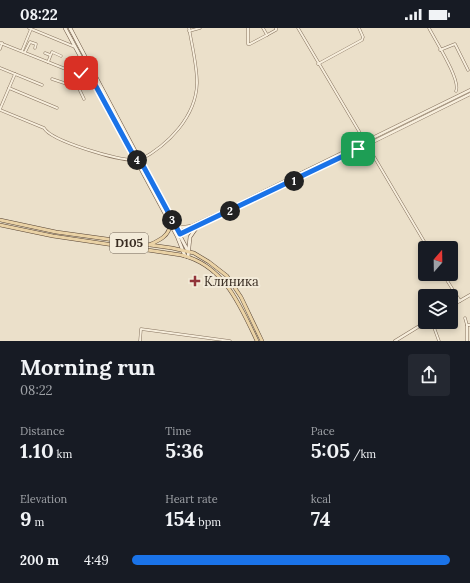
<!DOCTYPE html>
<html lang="en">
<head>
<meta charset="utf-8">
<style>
	:root { --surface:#171b24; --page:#242831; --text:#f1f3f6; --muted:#9ea1a6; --accent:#1a73e8 }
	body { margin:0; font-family:Lora,serif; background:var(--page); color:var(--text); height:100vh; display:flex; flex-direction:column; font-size:15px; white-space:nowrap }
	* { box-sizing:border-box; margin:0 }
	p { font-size:13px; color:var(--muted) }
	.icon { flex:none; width:22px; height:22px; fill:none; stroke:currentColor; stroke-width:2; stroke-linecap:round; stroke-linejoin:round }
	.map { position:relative; height:313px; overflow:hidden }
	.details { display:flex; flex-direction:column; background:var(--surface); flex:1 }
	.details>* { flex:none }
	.needle { width:26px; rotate:20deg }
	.controls { position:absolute; left:418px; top:213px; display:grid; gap:8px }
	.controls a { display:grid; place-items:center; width:40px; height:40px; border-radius:4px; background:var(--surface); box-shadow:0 2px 6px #0003; font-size:20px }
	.pin { position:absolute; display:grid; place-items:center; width:34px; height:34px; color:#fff; margin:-17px; border-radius:8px; box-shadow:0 2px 6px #0006 }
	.km { position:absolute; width:20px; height:20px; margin:-10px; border-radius:50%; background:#222; color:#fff; font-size:11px; line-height:20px; text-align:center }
	.round { display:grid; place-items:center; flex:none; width:42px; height:42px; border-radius:4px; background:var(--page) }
	.headline { display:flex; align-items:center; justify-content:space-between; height:68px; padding:0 20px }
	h1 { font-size:22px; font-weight:700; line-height:30px }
	.figures { display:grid; grid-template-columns:repeat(3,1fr); gap:6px; height:68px; padding:4px 20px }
	.figures div { display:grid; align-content:center }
	.figures b { font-size:20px; font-weight:700 }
	.figures small { font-size:11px; font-weight:400 }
	.figures p { font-size:11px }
	ul { padding:0 20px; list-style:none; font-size:13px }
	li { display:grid; grid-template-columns:64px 48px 1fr; align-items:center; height:30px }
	li i { height:10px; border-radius:5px; background:var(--accent) }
	.status { display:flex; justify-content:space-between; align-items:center; height:28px; padding:0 20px; background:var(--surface); direction:ltr }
	.status svg { height:11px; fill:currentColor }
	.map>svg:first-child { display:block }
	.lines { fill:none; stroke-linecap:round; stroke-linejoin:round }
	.minor-casing { stroke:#86735f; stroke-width:3 }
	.tertiary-casing { stroke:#86735f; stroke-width:3.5 }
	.secondary-casing { stroke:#695442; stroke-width:4 }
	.primary-casing { stroke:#554233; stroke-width:4 }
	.minor { stroke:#f7eedc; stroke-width:2 }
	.tertiary { stroke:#f7eedc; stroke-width:2.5 }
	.secondary { stroke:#f7eedc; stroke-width:3 }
	.primary { stroke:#ead2a5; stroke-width:3 }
	.route-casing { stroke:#fff; stroke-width:8 }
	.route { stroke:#1a73e8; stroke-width:5 }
	.poi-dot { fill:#913439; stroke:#f3ebd9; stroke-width:1.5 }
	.labels { text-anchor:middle; stroke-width:4; stroke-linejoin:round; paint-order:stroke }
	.shield { fill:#f3ebd9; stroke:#706559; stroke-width:1 }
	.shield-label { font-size:12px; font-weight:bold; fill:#382c22 }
	.poi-label { font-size:13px; fill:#382c22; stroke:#f3ebd9; text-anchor:start }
</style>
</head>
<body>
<div class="status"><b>08:22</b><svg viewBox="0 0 49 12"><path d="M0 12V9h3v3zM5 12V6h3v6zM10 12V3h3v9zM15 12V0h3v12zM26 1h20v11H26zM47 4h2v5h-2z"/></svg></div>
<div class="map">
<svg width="470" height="313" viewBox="0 0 470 313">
	<rect width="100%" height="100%" fill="#ebe0ca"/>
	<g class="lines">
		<g class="minor-casing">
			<g id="minor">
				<polyline points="29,0 75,19"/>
				<polyline points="248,0 248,16 250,16 267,7 263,0"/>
				<polyline points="298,0 428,220"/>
				<path d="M429,0C435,12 461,52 456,63"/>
				<polyline points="189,3 200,0"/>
				<polyline points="267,7 276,2 276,0"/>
				<polyline points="0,15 68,42 81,45 92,51"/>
				<polyline points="0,21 2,15"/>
				<polyline points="440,22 455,16 468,42"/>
				<polyline points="22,23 31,1"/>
				<polyline points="25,24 30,14 36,16 35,20"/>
				<polyline points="45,25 50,27"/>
				<polyline points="48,34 52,24 61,28"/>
				<polyline points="318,36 362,12 363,9 359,0"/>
				<polyline points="0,40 42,57"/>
				<polyline points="74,50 84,71"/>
				<polyline points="52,51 70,57 71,52 81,45"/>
				<polyline points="9,60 57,80"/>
				<polyline points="0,81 15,46"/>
				<path d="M0,82L44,100C51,113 119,133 135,132"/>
				<path d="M140,132C168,117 196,89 197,55C197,37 192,18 189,0"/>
				<polyline points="443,246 460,273"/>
				<polyline points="465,290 467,297"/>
				<polyline points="432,294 439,313"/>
				<polyline points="140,313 141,301 230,313"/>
				<polyline points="467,313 467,297 470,297"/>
			</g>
		</g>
		<g class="tertiary-casing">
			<g id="tertiary">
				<polyline points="177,200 191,198 228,181 470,62"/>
				<polyline points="179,207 316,142 470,66"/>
				<polyline points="451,278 470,267"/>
				<polyline points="395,313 426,294"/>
			</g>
		</g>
		<g class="secondary-casing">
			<g id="secondary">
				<polyline points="65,0 177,208 185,228"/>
				<polyline points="70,0 188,223"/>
				<polyline points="188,229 190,209 197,199"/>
			</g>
		</g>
		<g class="primary-casing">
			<g id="primary">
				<polyline points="0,192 56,204 172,220 194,225 209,234 227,248 241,269 262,313"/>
				<path d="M0,197L53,208L181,227C224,237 240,277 257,313"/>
				<path d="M149,217C158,213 170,208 170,196"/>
			</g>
		</g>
		<use href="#minor" class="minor"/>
		<use href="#tertiary" class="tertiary"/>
		<use href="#secondary" class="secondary"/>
		<use href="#primary" class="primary"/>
	</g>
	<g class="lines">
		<g class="route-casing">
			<polyline id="route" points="81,45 92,51 136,132 140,132 180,206 358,121"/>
		</g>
		<use href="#route" class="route"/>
	</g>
	<path class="poi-dot" d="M193 247h4v4h4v4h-4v4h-4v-4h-4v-4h4z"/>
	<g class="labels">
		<rect class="shield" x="110" y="205" width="38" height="20" rx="3"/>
		<g class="shield-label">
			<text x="129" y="219">D105</text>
		</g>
		<g class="poi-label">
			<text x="204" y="258">Клиника</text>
		</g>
	</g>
</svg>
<div class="controls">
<a><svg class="needle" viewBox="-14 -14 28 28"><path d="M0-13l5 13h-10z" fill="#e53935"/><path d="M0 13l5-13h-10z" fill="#9ea1a6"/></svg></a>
<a><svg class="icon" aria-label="layers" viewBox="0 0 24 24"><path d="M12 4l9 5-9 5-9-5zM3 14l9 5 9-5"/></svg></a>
</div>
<div class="pin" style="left:358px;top:121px;background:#1e9e55"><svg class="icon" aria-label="arrive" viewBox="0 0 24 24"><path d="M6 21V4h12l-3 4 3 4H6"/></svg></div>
<div class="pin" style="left:81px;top:45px;background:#d93025"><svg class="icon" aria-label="check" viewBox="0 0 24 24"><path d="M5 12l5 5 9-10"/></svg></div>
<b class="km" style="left:294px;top:153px">1</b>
<b class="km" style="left:230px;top:183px">2</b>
<b class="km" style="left:172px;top:192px">3</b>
<b class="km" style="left:137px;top:132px">4</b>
</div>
<section class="details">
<div class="headline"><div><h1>Morning run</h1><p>08:22</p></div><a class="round"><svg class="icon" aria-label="share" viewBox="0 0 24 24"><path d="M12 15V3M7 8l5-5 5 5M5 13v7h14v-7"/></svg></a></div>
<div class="figures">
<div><p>Distance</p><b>1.10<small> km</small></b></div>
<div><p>Time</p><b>5:36</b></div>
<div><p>Pace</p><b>5:05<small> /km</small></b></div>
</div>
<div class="figures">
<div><p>Elevation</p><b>9<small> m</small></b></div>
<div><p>Heart rate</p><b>154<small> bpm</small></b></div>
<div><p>kcal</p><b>74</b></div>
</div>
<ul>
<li><b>200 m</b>4:49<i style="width:100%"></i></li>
</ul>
</section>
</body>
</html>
